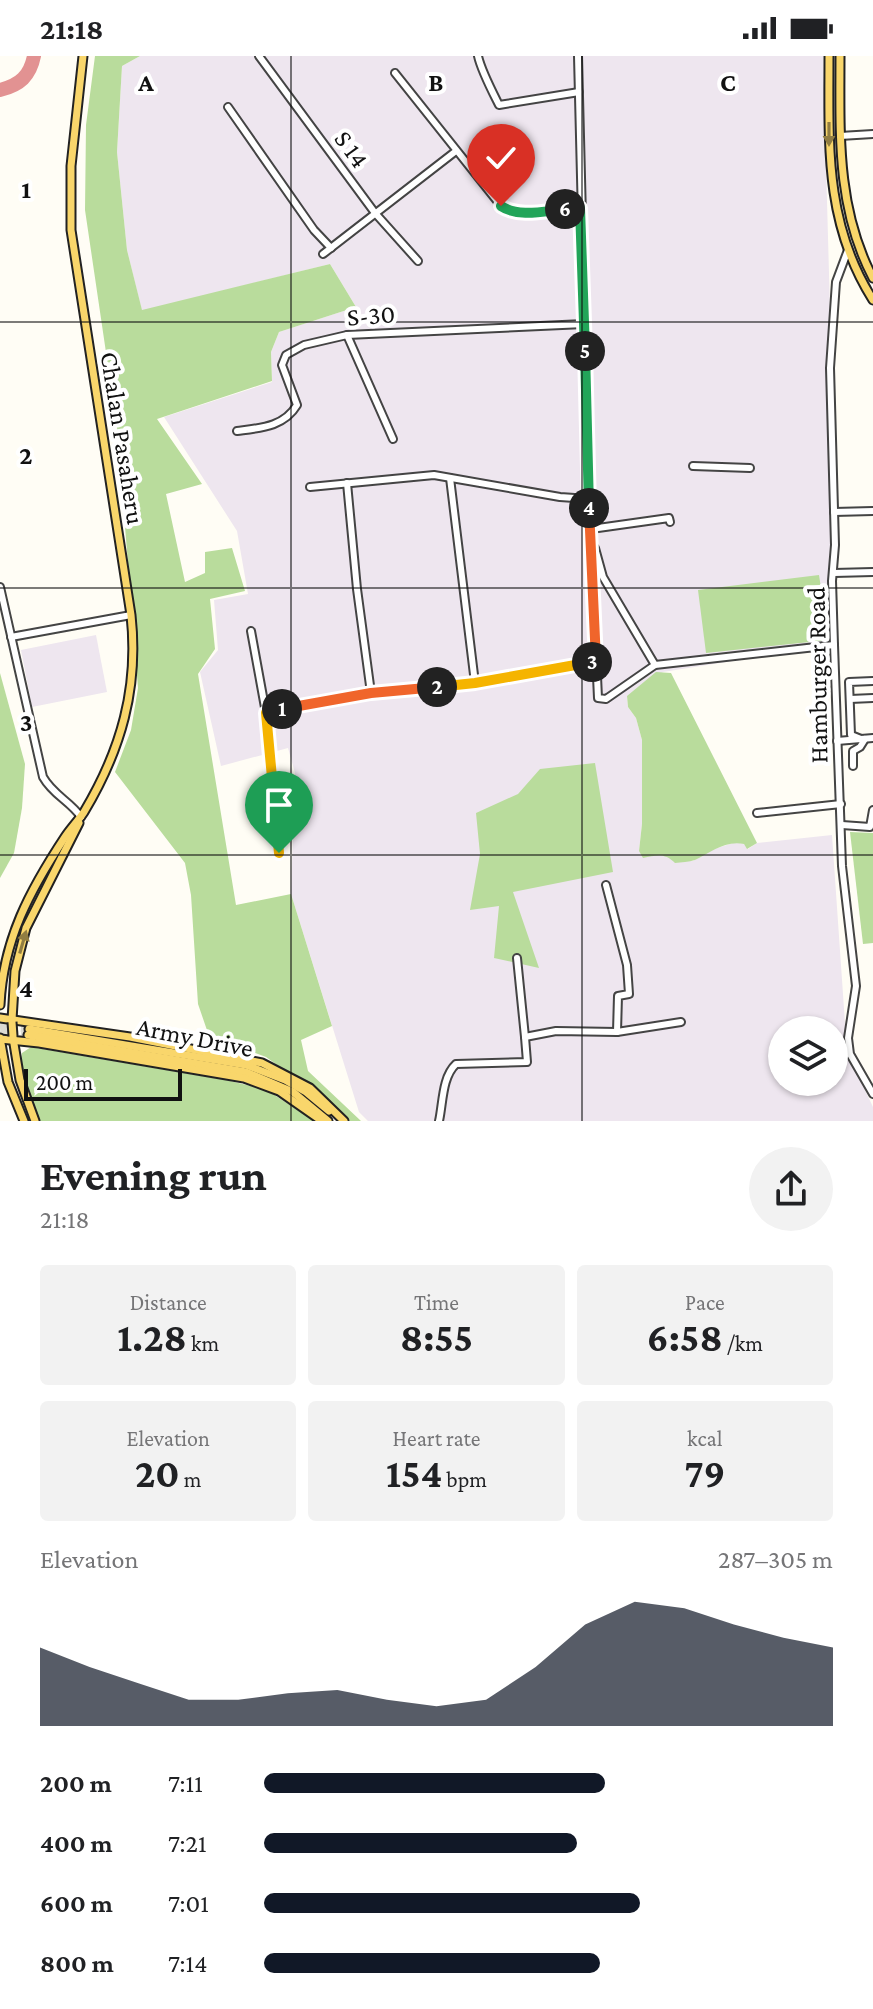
<!DOCTYPE html>
<html lang="en">
<head>
<meta charset="utf-8">
<style>
	:root { --surface:#fff; --page:#f2f2f2; --text:#202124; --muted:#757577; --accent:#111827 }
	body { margin:0; font-family:"Crimson Pro",serif; background:var(--page); color:var(--text); height:100vh; display:flex; flex-direction:column; font-size:30px; white-space:nowrap }
	* { box-sizing:border-box; margin:0 }
	p { font-size:26px; color:var(--muted) }
	.icon { flex:none; width:44px; height:44px; fill:none; stroke:currentColor; stroke-width:2; stroke-linecap:round; stroke-linejoin:round }
	.map { position:relative; height:1065px; overflow:hidden }
	.sheet { display:flex; flex-direction:column; background:var(--surface); flex:1 }
	.sheet>* { flex:none }
	.controls { position:absolute; left:768px; top:960px; display:grid; gap:16px }
	.controls a { display:grid; place-items:center; width:80px; height:80px; border-radius:50%; background:var(--surface); box-shadow:0 2px 6px #0004; font-size:40px }
	.scale { position:absolute; left:24px; bottom:20px; width:158px; box-sizing:border-box; padding-left:8px; border:4px solid #111; border-top:0; font-size:22px; line-height:28px; white-space:nowrap; color:#111; -webkit-text-stroke:6px #fff; paint-order:stroke }
	.pin { position:absolute; display:grid; place-items:center; width:68px; height:68px; color:#fff; margin:-82px -34px; border-radius:50% 50% 50% 0; rotate:-45deg; box-shadow:0 0 8px #0007 }
	.pin .icon { rotate:45deg }
	.km { position:absolute; width:40px; height:40px; margin:-20px; border-radius:50%; background:#222; color:#fff; font-size:22px; line-height:40px; text-align:center }
	.round { display:grid; place-items:center; flex:none; width:84px; height:84px; border-radius:42px; background:var(--page) }
	.headline { display:flex; align-items:center; justify-content:space-between; height:136px; padding:0 40px }
	h1 { font-size:44px; font-weight:700; line-height:60px }
	.figures { display:grid; grid-template-columns:repeat(3,1fr); gap:12px; height:136px; padding:8px 40px }
	.figures div { display:grid; align-content:center; border-radius:8px; background:var(--page); text-align:center }
	.figures b { font-size:40px; font-weight:700 }
	.figures small { font-size:22px; font-weight:400 }
	.figures p { font-size:22px }
	.chart { height:224px; padding:16px 40px }
	.chart p { display:flex; justify-content:space-between }
	.chart svg { width:100%; height:144px; margin-top:8px; fill:var(--accent); opacity:.7 }
	ul { padding:0 40px; list-style:none; font-size:26px }
	li { display:grid; grid-template-columns:128px 96px 1fr; align-items:center; height:60px }
	li i { height:20px; border-radius:10px; background:var(--accent) }
	.status { display:flex; justify-content:space-between; align-items:center; height:56px; padding:0 40px; background:var(--surface); direction:ltr }
	.status svg { height:22px; fill:currentColor }
	.map>svg:first-child { display:block }
	.industrial { fill:#eee6ef; fill-rule:evenodd }
	.forest { fill:#b9dc9c }
	.lines { fill:none; stroke-linecap:round; stroke-linejoin:round }
	.taxiway { stroke:#e29292; stroke-width:14 }
	.major-tunnel { stroke:#dbdad3; stroke-width:7; stroke-dasharray:7 3.5; stroke-linecap:butt }
	.minor-casing { stroke:#444; stroke-width:10 }
	.major-casing { stroke:#222; stroke-width:11 }
	.minor { stroke:#fff; stroke-width:6 }
	.major { stroke:#f9d66b; stroke-width:7 }
	.major-bridge-casing { stroke:#222; stroke-width:11; stroke-linecap:butt }
	.major-bridge { stroke:#f9d66b; stroke-width:7 }
	.oneway { fill:#917d42 }
	.split-1-casing { stroke:#fff; stroke-width:16 }
	.split-2-casing { stroke:#fff; stroke-width:16 }
	.split-3-casing { stroke:#fff; stroke-width:16 }
	.split-4-casing { stroke:#fff; stroke-width:16 }
	.split-5-casing { stroke:#fff; stroke-width:16 }
	.split-6-casing { stroke:#fff; stroke-width:16 }
	.split-7-casing { stroke:#fff; stroke-width:16 }
	.split-1 { stroke:#f5b400; stroke-width:10 }
	.split-2 { stroke:#f0652b; stroke-width:10 }
	.split-3 { stroke:#f5b400; stroke-width:10 }
	.split-4 { stroke:#f0652b; stroke-width:10 }
	.split-5 { stroke:#22a559; stroke-width:10 }
	.split-6 { stroke:#22a559; stroke-width:10 }
	.split-7 { stroke:#22a559; stroke-width:10 }
	.grid { fill:none; stroke:#111; stroke-width:2; stroke-opacity:0.55 }
	.labels { text-anchor:middle; stroke-width:8; stroke-linejoin:round; paint-order:stroke }
	.street-label { font-size:26px; fill:#111; stroke:#fff }
	.grid-label { font-size:26px; text-anchor:middle; font-weight:bold; fill:#111; stroke:#fff; stroke-width:8; stroke-linejoin:round; paint-order:stroke }
</style>
</head>
<body>
<div class="status"><b>21:18</b><svg viewBox="0 0 49 12"><path d="M0 12V9h3v3zM5 12V6h3v6zM10 12V3h3v9zM15 12V0h3v12zM26 1h20v11H26zM47 4h2v5h-2z"/></svg></div>
<div class="map">
<svg width="873" height="1065" viewBox="0 0 873 1065">
	<rect width="100%" height="100%" fill="#fffdf5"/>
	<g class="industrial">
		<path d="M140,0H823L831,290L834,589L663,616L627,641L628,651L636,662L642,684V768L639,795L693,805L708,795L736,786L744,788L748,793L757,787L832,779L847,996L873,1051V1065H368L359,1056L291,838L295,717L288,692L221,710L200,616L218,594L214,544L248,538L237,475L164,361L272,326L271,296L279,276L356,251L330,208L142,255L127,194L117,96L122,10ZM782,974H834V1026H782Z"/>
		<polygon points="96,579 107,636 32,651 21,594"/>
	</g>
	<g class="forest">
		<polygon points="95,0 140,0 122,10 117,96 127,194 142,254 330,208 356,251 279,276 271,296 272,325 157,363 202,428 166,438 185,526 205,517 205,496 232,492 245,535 210,543 215,593 198,618 236,849 291,838 332,970 301,984 308,1015 361,1065 342,1065 315,1036 266,1001 209,980 198,948 191,839 185,807 115,716 131,674 138,632 117,371 85,154 86,69"/>
		<polygon points="819,519 829,584 706,597 698,534"/>
		<path d="M656,616L671,617L757,787L747,793L744,788C725,784 710,797 695,804C689,806 681,806 675,807C665,797 657,799 643,802L639,795L642,768V684L636,662L628,651L627,640Z"/>
		<polygon points="0,617 25,708 22,752 14,797 0,822"/>
		<polygon points="595,707 613,816 513,836 539,912 494,902 499,850 470,854 480,798 476,757 518,738 540,713"/>
		<polygon points="850,776 873,777 873,887 863,888"/>
		<polygon points="31,991 226,1024 267,1034 314,1065 38,1065 20,1012 22,997"/>
	</g>
	<g class="lines">
		<path class="taxiway" d="M0,34C20,29 30,20 34,0"/>
		<g class="major-tunnel">
			<polyline points="0,970 29,973"/>
			<polyline points="0,976 28,979"/>
		</g>
		<g class="minor-casing">
			<g id="minor">
				<polyline points="259,0 375,157 418,205"/>
				<path d="M478,0C481,14 492,35 499,49L579,36"/>
				<polyline points="578,0 589,443 598,642 606,643 655,609 834,589"/>
				<path d="M395,17L501,150C521,164 556,154 580,152"/>
				<polyline points="228,51 314,174 331,192"/>
				<polyline points="840,80 873,78"/>
				<polyline points="848,194 836,226 830,312 835,489 832,525 834,589 842,810 856,930 848,982 850,998 873,1038"/>
				<polyline points="323,198 456,95"/>
				<polyline points="347,279 393,383"/>
				<path d="M237,375C260,372 284,371 297,349L282,309L286,299L304,289L347,279L584,268"/>
				<polyline points="693,410 750,412"/>
				<polyline points="450,422 475,627"/>
				<polyline points="347,427 357,533 371,637"/>
				<polyline points="310,431 434,419 560,441 589,443"/>
				<polyline points="834,456 873,455"/>
				<polyline points="591,473 669,462 670,466"/>
				<polyline points="595,492 603,521 655,609"/>
				<polyline points="834,517 873,516"/>
				<path d="M0,531L43,721C53,739 70,745 81,761"/>
				<polyline points="251,575 266,657 279,797"/>
				<polyline points="11,581 131,559"/>
				<polyline points="850,643 873,642"/>
				<path d="M266,657C375,632 487,630 596,605"/>
				<polyline points="861,683 851,679 849,626 873,625"/>
				<polyline points="837,685 873,682"/>
				<polyline points="853,710 853,695 860,691 865,683"/>
				<polyline points="757,757 841,748"/>
				<polyline points="842,769 870,771 873,754"/>
				<polyline points="606,829 627,909 629,938 618,940 617,976"/>
				<polyline points="517,902 525,981"/>
				<path d="M439,1065C443,1047 442,1021 456,1008L527,1006L525,981L556,975L617,976L681,966"/>
			</g>
		</g>
		<g class="major-casing">
			<g id="major">
				<path d="M829,0C829,87 824,167 873,244"/>
				<path d="M840,0C840,77 836,152 873,222"/>
				<path d="M0,949C3,884 30,834 65,781C71,772 78,765 84,756C121,694 139,632 131,559L71,174V110L83,0"/>
				<polyline points="0,962 130,981 262,1007 310,1032 344,1065"/>
				<polyline points="12,964 15,915 26,872 79,767"/>
				<polyline points="29,973 246,1009 285,1024 306,1036 329,1055"/>
				<polyline points="28,979 246,1016 293,1036 328,1065"/>
				<polyline points="0,982 8,1026 24,1065"/>
				<polyline points="13,982 20,1024 35,1065"/>
				<polyline points="0,983 39,987 244,1022 279,1035 322,1065"/>
			</g>
		</g>
		<use href="#minor" class="minor"/>
		<use href="#major" class="major"/>
		<g class="major-bridge-casing">
			<polyline id="major-bridge" points="12,966 13,980"/>
		</g>
		<use href="#major-bridge" class="major-bridge"/>
	</g>
	<defs><path id="oneway-solid" d="M-6-.8H1V-3.2L6.5 0L1 3.2V.8H-6Z" transform="scale(2)"/></defs>
	<g class="oneway">
		<use href="#oneway-solid" transform="translate(829 78) rotate(90)"/>
		<use href="#oneway-solid" transform="translate(23 886) rotate(-74)"/>
	</g>
	<g class="lines">
		<g class="split-1-casing">
			<polyline id="split-1" points="279,797 266,657 282,653"/>
		</g>
		<g class="split-2-casing">
			<polyline id="split-2" points="282,653 371,637 437,631"/>
		</g>
		<g class="split-3-casing">
			<polyline id="split-3" points="437,631 475,627 592,606"/>
		</g>
		<g class="split-4-casing">
			<polyline id="split-4" points="589,452 596,605 592,606"/>
		</g>
		<g class="split-5-casing">
			<polyline id="split-5" points="585,295 589,452"/>
		</g>
		<g class="split-6-casing">
			<polyline id="split-6" points="565,153 580,152 585,295"/>
		</g>
		<g class="split-7-casing">
			<path id="split-7" d="M501,150C519,162 544,155 565,153"/>
		</g>
		<use href="#split-1" class="split-1"/>
		<use href="#split-2" class="split-2"/>
		<use href="#split-3" class="split-3"/>
		<use href="#split-4" class="split-4"/>
		<use href="#split-5" class="split-5"/>
		<use href="#split-6" class="split-6"/>
		<use href="#split-7" class="split-7"/>
	</g>
	<path class="grid" d="M291,0V1065M582,0V1065M0,266H873M0,532H873M0,799H873"/>
	<g class="labels">
		<g class="street-label">
			<text transform="translate(352 93) rotate(54)" y="9">S 14</text>
			<text transform="translate(371 259) rotate(-4)" y="9">S-30</text>
			<text transform="translate(123 382) rotate(81)" y="9">Chalan Pasaheru</text>
			<text transform="translate(817 619) rotate(-91)" y="9">Hamburger Road</text>
			<text transform="translate(195 981) rotate(11)" y="9">Army Drive</text>
		</g>
	</g>
	<g class="grid-label">
		<text x="146" y="35">A</text>
		<text x="436" y="35">B</text>
		<text x="728" y="35">C</text>
		<text x="26" y="142">1</text>
		<text x="26" y="408">2</text>
		<text x="26" y="675">3</text>
		<text x="26" y="941">4</text>
	</g>
</svg>
<div class="controls">
<a><svg class="icon" aria-label="layers" viewBox="0 0 24 24"><path d="M12 4l9 5-9 5-9-5zM3 14l9 5 9-5"/></svg></a>
</div>
<div class="scale">200 m</div>
<div class="pin" style="left:279px;top:797px;background:#1e9e55"><svg class="icon" aria-label="arrive" viewBox="0 0 24 24"><path d="M6 21V4h12l-3 4 3 4H6"/></svg></div>
<div class="pin" style="left:501px;top:150px;background:#d93025"><svg class="icon" aria-label="check" viewBox="0 0 24 24"><path d="M5 12l5 5 9-10"/></svg></div>
<b class="km" style="left:282px;top:653px">1</b>
<b class="km" style="left:437px;top:631px">2</b>
<b class="km" style="left:592px;top:606px">3</b>
<b class="km" style="left:589px;top:452px">4</b>
<b class="km" style="left:585px;top:295px">5</b>
<b class="km" style="left:565px;top:153px">6</b>
</div>
<section class="sheet">
<div class="headline"><div><h1>Evening run</h1><p>21:18</p></div><a class="round"><svg class="icon" aria-label="share" viewBox="0 0 24 24"><path d="M12 15V3M7 8l5-5 5 5M5 13v7h14v-7"/></svg></a></div>
<div class="figures">
<div><p>Distance</p><b>1.28<small> km</small></b></div>
<div><p>Time</p><b>8:55</b></div>
<div><p>Pace</p><b>6:58<small> /km</small></b></div>
</div>
<div class="figures">
<div><p>Elevation</p><b>20<small> m</small></b></div>
<div><p>Heart rate</p><b>154<small> bpm</small></b></div>
<div><p>kcal</p><b>79</b></div>
</div>
<div class="chart"><p><span>Elevation</span>287–305 m</p>
<svg viewBox="0 0 160 44" preserveAspectRatio="none"><path d="M0 44V20L10 26L20 31L30 36L40 36L50 34L60 33L70 36L80 38L90 36L100 26L110 13L120 6L130 8L140 13L150 17L160 20V44z"/></svg>
</div>
<ul>
<li><b>200 m</b>7:11<i style="width:60%"></i></li>
<li><b>400 m</b>7:21<i style="width:55%"></i></li>
<li><b>600 m</b>7:01<i style="width:66%"></i></li>
<li><b>800 m</b>7:14<i style="width:59%"></i></li>
</ul>
</section>
</body>
</html>
